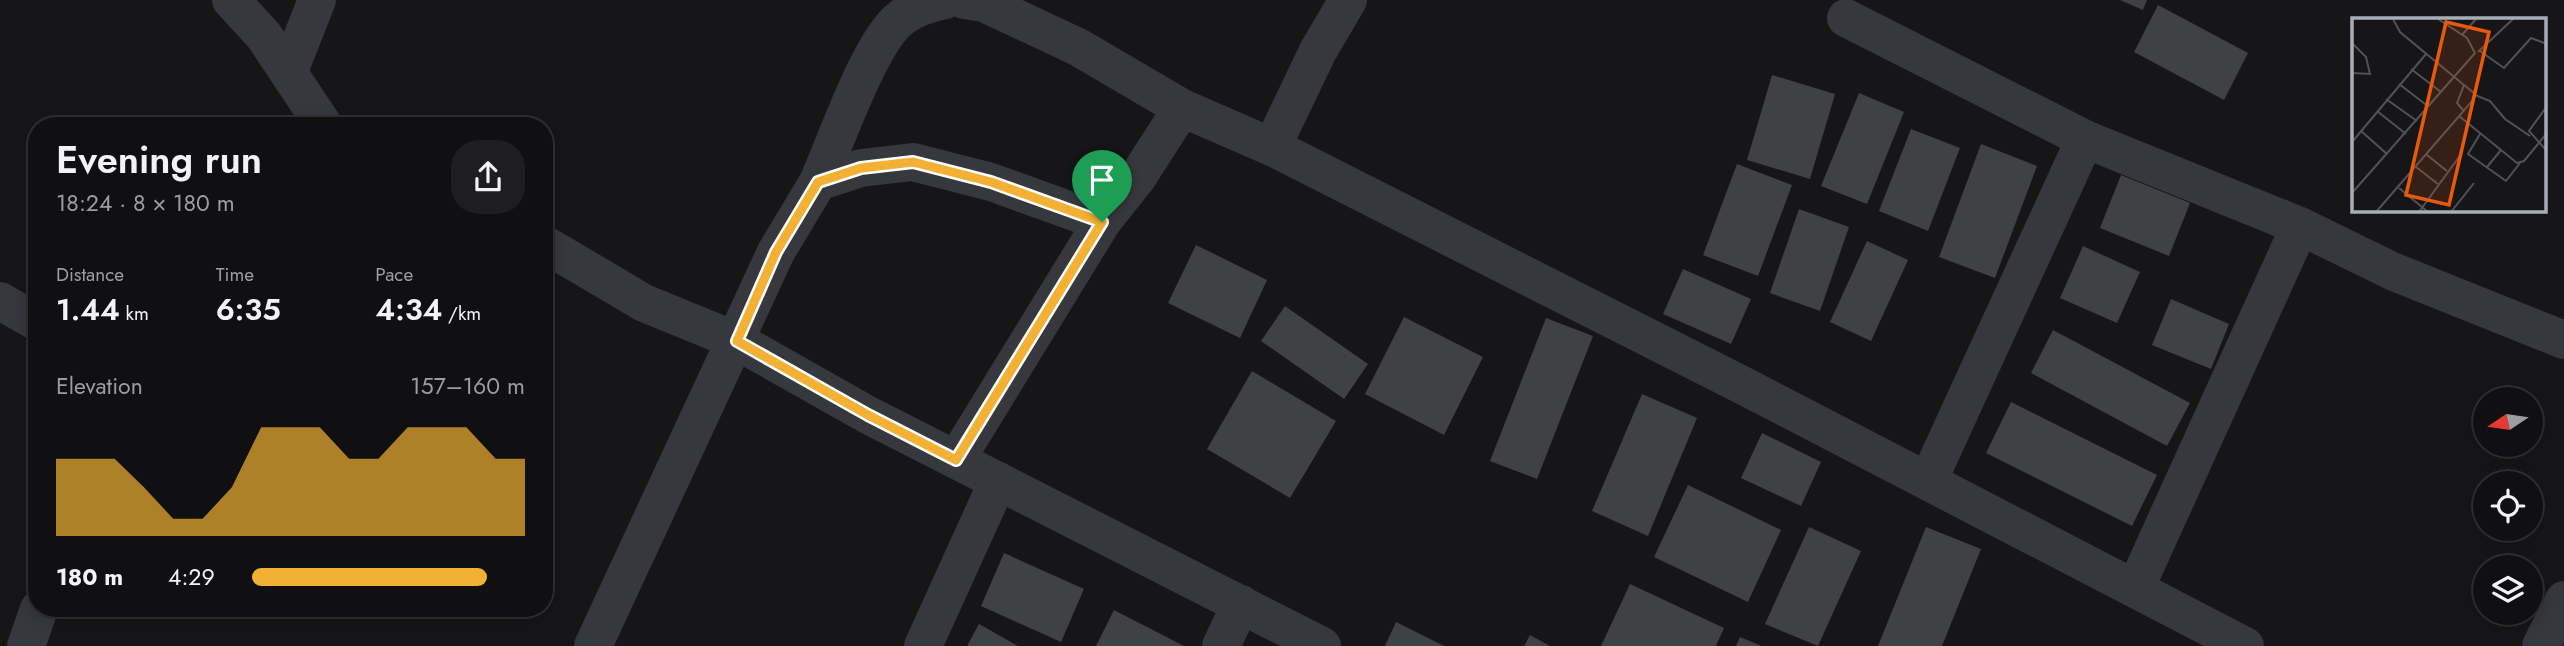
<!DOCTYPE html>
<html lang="en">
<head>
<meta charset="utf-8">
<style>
	:root { --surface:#101012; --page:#1e1e20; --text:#f1f3f6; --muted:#9c9d9f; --line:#303032; --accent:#f2b134 }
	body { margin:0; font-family:Jost,sans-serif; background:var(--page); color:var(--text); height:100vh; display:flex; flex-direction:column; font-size:26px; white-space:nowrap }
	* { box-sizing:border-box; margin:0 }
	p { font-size:23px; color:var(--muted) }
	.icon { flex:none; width:38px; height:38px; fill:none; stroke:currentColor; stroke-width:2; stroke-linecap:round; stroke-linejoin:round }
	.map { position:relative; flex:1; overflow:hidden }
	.panel { position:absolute; left:28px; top:117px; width:525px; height:500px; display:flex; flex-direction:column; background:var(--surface); border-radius:28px; box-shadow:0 4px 18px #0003,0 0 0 2px var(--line) }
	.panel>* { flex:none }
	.needle { width:46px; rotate:257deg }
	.tools { position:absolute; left:2473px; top:387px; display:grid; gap:14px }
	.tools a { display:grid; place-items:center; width:70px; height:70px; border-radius:50%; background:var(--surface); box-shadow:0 4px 18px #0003,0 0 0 2px var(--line); font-size:35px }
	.pin { position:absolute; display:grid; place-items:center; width:60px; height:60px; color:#fff; margin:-72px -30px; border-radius:50% 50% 50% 0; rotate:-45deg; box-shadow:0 0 7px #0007 }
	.pin .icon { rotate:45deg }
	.round { display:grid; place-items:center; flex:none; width:74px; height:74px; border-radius:28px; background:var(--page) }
	.overview { display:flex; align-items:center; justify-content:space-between; height:119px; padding:0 28px }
	h1 { font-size:38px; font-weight:600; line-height:52px }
	.metrics { display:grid; grid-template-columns:repeat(3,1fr); gap:10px; height:119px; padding:7px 28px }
	.metrics div { display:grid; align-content:center }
	.metrics b { font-size:30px; font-weight:600 }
	.metrics small { font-size:19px; font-weight:400 }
	.metrics p { font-size:19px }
	.chart { height:196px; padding:14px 28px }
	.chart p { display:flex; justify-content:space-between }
	.chart svg { width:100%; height:126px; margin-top:7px; fill:var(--accent); opacity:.7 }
	ul { padding:0 28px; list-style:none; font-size:23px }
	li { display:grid; grid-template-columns:112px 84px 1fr; align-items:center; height:52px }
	li i { height:18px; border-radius:9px; background:var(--accent) }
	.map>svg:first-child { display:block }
	.building { fill:#404145 }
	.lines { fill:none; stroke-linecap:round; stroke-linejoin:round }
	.street { stroke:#37383d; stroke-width:38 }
	.route-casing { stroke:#fff; stroke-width:14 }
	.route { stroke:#f2b134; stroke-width:9 }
	.inset-road { fill:none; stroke:#505258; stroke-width:2 }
	.view { fill:#e8590c; fill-opacity:0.15; stroke:#e8590c; stroke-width:3.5 }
	.inset-edge { fill:none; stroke:#a8adb8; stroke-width:3.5 }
</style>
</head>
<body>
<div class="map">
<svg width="2564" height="646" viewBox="0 0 2564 646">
	<rect width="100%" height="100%" fill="#161618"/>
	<g class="building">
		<polygon points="2120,0 2147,0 2143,10"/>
		<polygon points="2158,5 2248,53 2224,100 2134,52"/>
		<polygon points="1772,75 1835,94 1810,179 1747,160"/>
		<polygon points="1859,93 1904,112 1867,204 1821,186"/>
		<polygon points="1911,129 1960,148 1928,231 1879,211"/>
		<polygon points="1981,144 2037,166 1995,278 1939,257"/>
		<polygon points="1737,164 1792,185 1758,276 1703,255"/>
		<polygon points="2121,175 2190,203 2169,256 2100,228"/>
		<polygon points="1799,209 1849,227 1820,311 1770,293"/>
		<polygon points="1867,241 1908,260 1871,341 1830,322"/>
		<polygon points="1196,245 1267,280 1240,338 1168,303"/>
		<polygon points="2083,246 2140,272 2117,323 2060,298"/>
		<polygon points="1683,269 1751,299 1731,344 1663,314"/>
		<polygon points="2171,299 2229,324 2211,369 2152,345"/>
		<polygon points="1285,306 1368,364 1344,399 1261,341"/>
		<polygon points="1404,317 1483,357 1444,435 1365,394"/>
		<polygon points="1546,318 1593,336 1537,479 1490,461"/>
		<polygon points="2053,330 2190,403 2167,446 2031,373"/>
		<polygon points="1252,371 1336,421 1290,498 1207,449"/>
		<polygon points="1642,394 1697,418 1648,536 1592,511"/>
		<polygon points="2011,402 2157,475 2132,526 1986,453"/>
		<polygon points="1762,433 1821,462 1801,506 1741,478"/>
		<polygon points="1688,485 1781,530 1748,602 1654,557"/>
		<polygon points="1809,527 1861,551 1818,646 1765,624"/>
		<polygon points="1926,527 1981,549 1942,646 1878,646"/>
		<polygon points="1004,553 1084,589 1061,642 981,606"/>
		<polygon points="1630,584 1724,628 1716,646 1601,646"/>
		<polygon points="1114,610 1184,646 1096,646"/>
		<polygon points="1396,622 1444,646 1385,646"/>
		<polygon points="979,624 1018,646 967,646"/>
		<polygon points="1530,635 1550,646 1524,646"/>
		<polygon points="1740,637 1762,646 1736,646"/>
	</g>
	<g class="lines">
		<g class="street">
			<polyline points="231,0 264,36 324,126"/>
			<polyline points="964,0 984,3 1078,47 1182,108 1272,147 1744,386 2245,646"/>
			<polyline points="1846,18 2085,139 2300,226 2392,271 2564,340"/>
			<polyline points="289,71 317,0"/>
			<polyline points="1272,147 1318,51 1348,0"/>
			<path d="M818,182C835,144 870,41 901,18C914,8 929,3 945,0"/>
			<polyline points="544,244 644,303 737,341 868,415 1322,646"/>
			<polyline points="0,301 37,322"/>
			<polyline points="956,460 1102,222"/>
			<polyline points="1928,481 2085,139"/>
			<polyline points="2135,589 2300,226"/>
			<polyline points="26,646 39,609"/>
			<polyline points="593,646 776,252 818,182 861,168 913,162 991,182 1102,222 1137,178 1182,108"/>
			<polyline points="923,646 998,481"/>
			<polyline points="1221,646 1241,604"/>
			<polyline points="2541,646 2564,600"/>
		</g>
	</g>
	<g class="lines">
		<g class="route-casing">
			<polygon id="route" points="913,162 991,182 1102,222 956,460 868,415 737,341 776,252 818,182 861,168"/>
		</g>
		<use href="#route" class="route"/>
	</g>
	<g transform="translate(2352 18)">
		<rect width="194" height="194" fill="#161618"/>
		<path class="inset-road" d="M41,1L48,14L112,67L105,85L111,92M110,17L124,1M0,25L14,39L18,56L0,55M128,33L152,50L179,20L195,26M126,34L161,1M59,51L89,74M47,66L77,89M123,77L138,83L153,101L178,118M34,81L65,103M195,88L177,113L195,133M25,93L54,116M107,98L165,145L172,143L195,115M9,113L35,136M128,116L116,136L154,163L168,145M0,124L74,36M75,137L95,153M64,149L86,166M135,149L149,132M47,170L76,194M0,175L123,35L115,20L86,1M24,194L122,81V75L112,67M67,194L107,139M99,194L122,165"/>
		<path class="view" d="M94,4L137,14L97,187L54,177Z"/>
		<rect width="194" height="194" class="inset-edge"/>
	</g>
</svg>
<div class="tools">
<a><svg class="needle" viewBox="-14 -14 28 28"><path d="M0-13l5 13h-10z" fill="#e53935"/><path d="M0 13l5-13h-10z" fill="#9c9d9f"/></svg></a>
<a><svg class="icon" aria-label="locate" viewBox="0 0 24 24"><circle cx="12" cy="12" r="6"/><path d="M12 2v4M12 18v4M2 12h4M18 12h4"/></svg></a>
<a><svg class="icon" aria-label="layers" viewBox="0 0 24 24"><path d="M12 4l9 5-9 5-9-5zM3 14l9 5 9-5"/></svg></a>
</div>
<div class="pin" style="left:1102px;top:222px;background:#1e9e55"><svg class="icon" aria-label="arrive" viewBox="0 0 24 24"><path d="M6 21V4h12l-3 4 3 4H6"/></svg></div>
<section class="panel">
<div class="overview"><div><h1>Evening run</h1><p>18:24 · 8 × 180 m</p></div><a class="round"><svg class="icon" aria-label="share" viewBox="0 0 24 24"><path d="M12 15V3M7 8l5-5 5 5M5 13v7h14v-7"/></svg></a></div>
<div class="metrics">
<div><p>Distance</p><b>1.44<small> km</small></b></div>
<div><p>Time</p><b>6:35</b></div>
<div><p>Pace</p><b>4:34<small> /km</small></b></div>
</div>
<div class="chart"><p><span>Elevation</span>157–160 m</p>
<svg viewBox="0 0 160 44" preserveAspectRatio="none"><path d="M0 44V17L10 17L20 17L30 27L40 38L50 38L60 27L70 6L80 6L90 6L100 17L110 17L120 6L130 6L140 6L150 17L160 17V44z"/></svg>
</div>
<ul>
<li><b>180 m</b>4:29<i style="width:86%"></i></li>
</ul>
</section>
</div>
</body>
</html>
